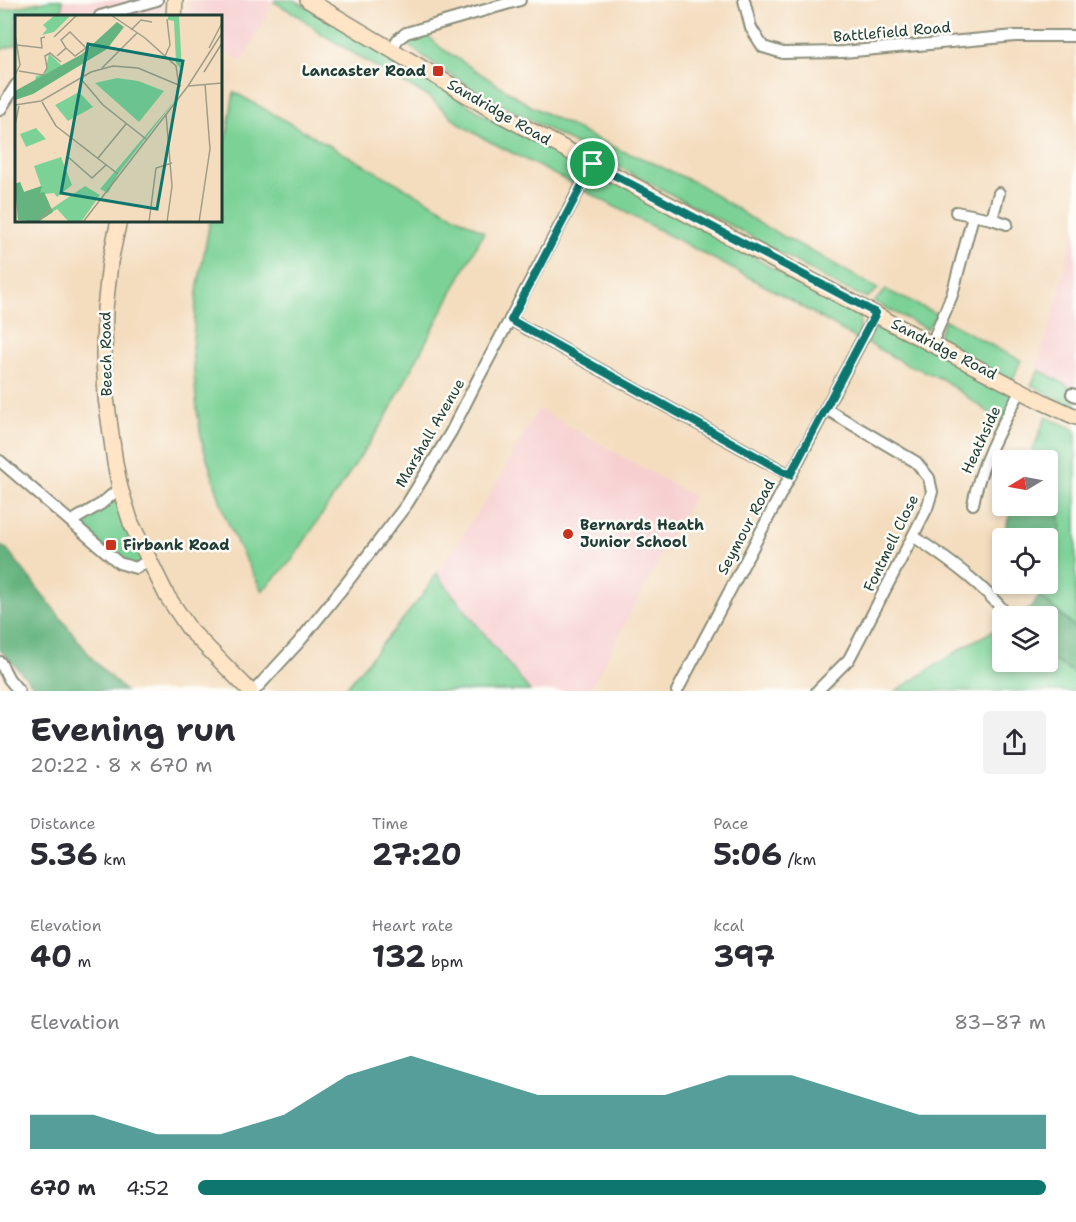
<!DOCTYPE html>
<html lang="en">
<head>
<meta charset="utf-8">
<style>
	:root { --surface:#fff; --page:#f2f2f3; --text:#2b2b33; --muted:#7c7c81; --accent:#0f766e }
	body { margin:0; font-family:"Shantell Sans",sans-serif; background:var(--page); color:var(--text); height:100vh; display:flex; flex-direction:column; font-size:22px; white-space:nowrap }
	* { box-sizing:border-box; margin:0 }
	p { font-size:20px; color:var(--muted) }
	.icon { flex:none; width:33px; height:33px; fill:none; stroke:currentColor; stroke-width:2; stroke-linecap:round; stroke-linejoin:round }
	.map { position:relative; height:691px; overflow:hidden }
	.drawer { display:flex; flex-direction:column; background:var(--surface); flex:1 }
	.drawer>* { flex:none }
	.needle { width:39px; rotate:260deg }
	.buttons { position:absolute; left:992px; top:450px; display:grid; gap:12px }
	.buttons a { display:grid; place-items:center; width:66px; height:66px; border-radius:6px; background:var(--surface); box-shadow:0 3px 9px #0003; font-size:30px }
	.pin { position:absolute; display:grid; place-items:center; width:51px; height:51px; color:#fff; margin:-26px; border:3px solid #fff; border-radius:50%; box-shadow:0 2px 6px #0007 }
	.round { display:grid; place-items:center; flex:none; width:63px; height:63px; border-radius:6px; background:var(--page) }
	.head { display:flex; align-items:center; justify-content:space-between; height:102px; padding:0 30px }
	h1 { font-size:33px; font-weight:700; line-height:45px }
	.stats { display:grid; grid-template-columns:repeat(3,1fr); gap:9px; height:102px; padding:6px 30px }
	.stats div { display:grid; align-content:center }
	.stats b { font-size:30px; font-weight:700 }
	.stats small { font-size:16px; font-weight:400 }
	.stats p { font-size:16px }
	.chart { height:168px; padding:12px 30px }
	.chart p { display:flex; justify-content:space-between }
	.chart svg { width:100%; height:108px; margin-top:6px; fill:var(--accent); opacity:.7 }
	ul { padding:0 30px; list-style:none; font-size:20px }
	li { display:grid; grid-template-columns:96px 72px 1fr; align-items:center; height:45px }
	li i { height:15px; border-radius:8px; background:var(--accent) }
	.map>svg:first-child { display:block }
	.built { fill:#f7cfd0 }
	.green { fill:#7cd296; stroke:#4e8865; stroke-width:1.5 }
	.forest { fill:#65b47f; stroke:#42785a; stroke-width:1.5 }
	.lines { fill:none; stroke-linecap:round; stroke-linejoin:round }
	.street-casing { stroke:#8a8d7a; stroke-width:14 }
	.secondary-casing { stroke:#8a8d7a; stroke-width:18 }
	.street { stroke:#fff; stroke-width:10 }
	.secondary { stroke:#ffe4c6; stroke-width:15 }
	.route-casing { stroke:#fff; stroke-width:12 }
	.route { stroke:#0f766e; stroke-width:8 }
	.poi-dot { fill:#c8321e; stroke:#fdfcf7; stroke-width:2 }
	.labels { text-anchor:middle; stroke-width:5; stroke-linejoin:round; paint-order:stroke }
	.street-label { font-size:15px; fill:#1f3d34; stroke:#fdfcf7 }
	.poi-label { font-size:15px; font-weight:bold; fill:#1f3d34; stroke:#fdfcf7; text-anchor:start }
	.inset-road { fill:none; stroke:#9f9d87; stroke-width:1.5 }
	.view { fill:#0f766e; fill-opacity:0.15; stroke:#0f766e; stroke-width:3 }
	.inset-edge { fill:none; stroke:#1f3d34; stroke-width:3 }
</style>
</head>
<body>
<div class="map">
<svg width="1076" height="691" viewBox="0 0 1076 691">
	<rect width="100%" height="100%" fill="#fdfcf7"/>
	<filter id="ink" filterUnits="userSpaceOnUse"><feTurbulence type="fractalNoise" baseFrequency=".0167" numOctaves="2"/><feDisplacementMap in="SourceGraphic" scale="12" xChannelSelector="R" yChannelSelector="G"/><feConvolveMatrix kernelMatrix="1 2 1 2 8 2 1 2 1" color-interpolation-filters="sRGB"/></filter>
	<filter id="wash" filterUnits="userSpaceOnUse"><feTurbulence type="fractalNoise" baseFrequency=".008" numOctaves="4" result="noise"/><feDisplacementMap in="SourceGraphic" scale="24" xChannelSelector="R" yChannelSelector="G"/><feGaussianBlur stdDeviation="1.35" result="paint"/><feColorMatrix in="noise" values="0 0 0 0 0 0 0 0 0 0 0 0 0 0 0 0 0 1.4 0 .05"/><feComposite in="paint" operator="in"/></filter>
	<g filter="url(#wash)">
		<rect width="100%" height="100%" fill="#f4ddbf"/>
		<g class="built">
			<polygon points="62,0 163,0 164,16 63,16"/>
			<polygon points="190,0 274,0 243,61 221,51 220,16 187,16"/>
			<polygon points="1076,224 1076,389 1037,368 1053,315"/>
			<polygon points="538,409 693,496 589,691 343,691 422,596 493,490"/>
		</g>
		<g class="green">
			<polygon points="49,0 62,0 63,15 58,16 16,16 16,45 0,50 0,11"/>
			<polygon points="275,0 294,0 328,18 389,53 499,125 545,142 593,164 581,188 481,137 458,123 429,97 376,67 319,32 299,16 274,2"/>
			<polygon points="424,32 441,48 529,105 590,136 622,151 644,159 700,185 760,224 815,253 878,289 867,298 838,286 758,240 488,98 443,70 402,41"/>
			<polygon points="234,92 484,232 385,419 292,560 262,591 238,545 225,516 202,442 197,410 192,348 197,291 210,221 220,220 221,168"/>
			<polygon points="594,168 709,230 770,267 818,289 860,315 860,341 782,295 583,190"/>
			<polygon points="886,290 937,314 927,329 874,302"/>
			<polygon points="876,319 1019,395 1002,422 942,379 917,368 913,368 864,341"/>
			<polygon points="945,320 1000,350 1021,360 1010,386 934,344"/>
			<polygon points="1039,370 1072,388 1069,396 1076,400 1076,408 1031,385"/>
			<polygon points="1046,417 1076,430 1076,628 1040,596 1047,587 1049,573 1047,571 1047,538 1007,538 1003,535 1013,506 1047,506 1047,460 1029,460"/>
			<polygon points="120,488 149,560 136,568 119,563 72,521"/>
			<polygon points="437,573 441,580 530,691 343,691 422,596"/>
			<polygon points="1002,626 1002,662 1047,662 1047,657 1049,658 1070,670 1076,675 1076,691 896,691 967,645"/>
		</g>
		<g class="forest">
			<path d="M1047,492C1055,503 1068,526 1056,538C1053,540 1050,541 1047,543V538H1007L1003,535L1013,506H1047Z"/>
			<polygon points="0,546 7,549 95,662 125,691 38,691 12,662 0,650"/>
			<polygon points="1040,596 1076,629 1076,675 1070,670 1047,657 1047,616 1018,616 1031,608"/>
		</g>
	</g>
	<g filter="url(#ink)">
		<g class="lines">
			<g class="street-casing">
				<g id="street">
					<polyline points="744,0 751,28 763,47 783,53 843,52 1015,36 1076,36"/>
					<polyline points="100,16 157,0"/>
					<polyline points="392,49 398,39 406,33 520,0"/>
					<polyline points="0,110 16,85"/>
					<polyline points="956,212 992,219 1007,224"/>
					<polyline points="992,219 999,193"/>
					<polyline points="511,320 790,475"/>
					<polyline points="932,343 952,295 973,216"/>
					<polyline points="1072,394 1076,396"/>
					<polyline points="0,461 119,563 136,568 149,560"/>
					<path d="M973,504C980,464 1002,425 1021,390"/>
					<polyline points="72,521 101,504 120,488"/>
					<path d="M913,536C947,559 982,583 1008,616"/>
					<polyline points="0,662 9,679 19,691"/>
					<polyline points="254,691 299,642 345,585 407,504 451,432 479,377 593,164"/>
					<polyline points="677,691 876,313"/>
					<polyline points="817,691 849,659 913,536 927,508 932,492 929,478 916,462 826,409"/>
				</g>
			</g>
			<g class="secondary-casing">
				<g id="secondary">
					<polyline points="308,0 494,111 897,326 1045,403 1076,417"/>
					<polyline points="174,16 175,0"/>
					<polyline points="119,220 110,262 105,309 104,356 106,398 115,463 120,488 131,523 167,596 190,630 250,691"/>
				</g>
			</g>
			<use href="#street" class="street"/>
			<use href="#secondary" class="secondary"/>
		</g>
	</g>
	<g class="lines" filter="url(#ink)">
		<g class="route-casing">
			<polygon id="route" points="593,164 876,313 790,475 511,320"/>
		</g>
		<use href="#route" class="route"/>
	</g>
	<g class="poi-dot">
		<rect x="432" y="65" width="12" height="12" rx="3"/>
		<circle cx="568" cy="534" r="6"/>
		<rect x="105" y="539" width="12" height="12" rx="3"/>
	</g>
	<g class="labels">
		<g class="street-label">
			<text transform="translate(892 32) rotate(-5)" y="5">Battlefield Road</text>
			<text transform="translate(499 112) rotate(30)" y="5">Sandridge Road</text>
			<text transform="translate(944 349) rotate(27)" y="5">Sandridge Road</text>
			<text transform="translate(106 354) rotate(-91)" y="5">Beech Road</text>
			<text transform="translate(430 433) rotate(-60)" y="5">Marshall Avenue</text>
			<text transform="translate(981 440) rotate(-65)" y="5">Heathside</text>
			<text transform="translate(746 527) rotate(-62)" y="5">Seymour Road</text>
			<text transform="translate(891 543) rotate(-64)" y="5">Fontmell Close</text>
		</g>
		<g class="poi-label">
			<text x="426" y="76" text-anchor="end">Lancaster Road</text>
			<text x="580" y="530">Bernards Heath<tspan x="580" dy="17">Junior School</tspan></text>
			<text x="123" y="550">Firbank Road</text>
		</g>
	</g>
	<g transform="translate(15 15)">
		<rect width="207" height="207" fill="#f4ddbf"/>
		<path d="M40,0H56L39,17L27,20L32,14L28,10ZM153,0H164L167,55L161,48L159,6L153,5ZM34,38L47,51L20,67L21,61L30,59ZM102,63L123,66L149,76L124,107L80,68ZM64,77L78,92L53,106L40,90ZM161,84L103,159L93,178L85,174ZM21,113L31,124L11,132L5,119ZM46,142L57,170L42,182L39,178L30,179L36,194L70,171L85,180L66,207H54L42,194L25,205H3L0,169L5,167L9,177L26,171L19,151Z" fill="#7cd296"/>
		<path d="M102,7L109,12L92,34L18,79L0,85V76L67,39ZM5,167L9,177L27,171L25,178L29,177L38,197L23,207L3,205L0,169Z" fill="#65b47f"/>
		<path class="inset-road" d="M96,0L130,23L161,51L164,71M116,15L126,5L137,7M0,19L5,50L0,60M39,22L62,0M2,30L27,33L26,23L30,22M194,33L207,8M42,41L51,33L46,25L55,17L71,33L60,41L51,33M150,41L155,30L152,4M87,53L122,18M4,56L28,60L32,53L30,41L35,38L46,47M189,57L207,28M66,64L88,90L131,124M173,71L207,68M27,87L41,111L103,159M0,90L26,86L76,57L98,51L123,53L166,71M151,99L157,171L152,207M0,110L4,91M52,141L77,163L91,150M83,143L111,109M23,207L36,193M68,207L173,71L207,18M134,207L141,153L157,148M184,207L195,134L190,69"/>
		<path class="view" d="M73,29L168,46L142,194L46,178Z"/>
		<rect width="207" height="207" class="inset-edge"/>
	</g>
</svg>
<div class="buttons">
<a><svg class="needle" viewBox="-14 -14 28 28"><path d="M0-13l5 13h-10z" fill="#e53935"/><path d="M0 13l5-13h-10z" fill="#7c7c81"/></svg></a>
<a><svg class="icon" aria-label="locate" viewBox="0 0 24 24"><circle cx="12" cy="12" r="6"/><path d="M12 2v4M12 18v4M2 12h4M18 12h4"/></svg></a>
<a><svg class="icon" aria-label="layers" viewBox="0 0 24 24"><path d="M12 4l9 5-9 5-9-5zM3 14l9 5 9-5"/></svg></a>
</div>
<div class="pin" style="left:593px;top:164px;background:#1e9e55"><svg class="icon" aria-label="arrive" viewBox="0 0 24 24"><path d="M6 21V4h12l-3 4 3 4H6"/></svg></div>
</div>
<section class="drawer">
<div class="head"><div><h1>Evening run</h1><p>20:22 · 8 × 670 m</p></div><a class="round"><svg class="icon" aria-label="share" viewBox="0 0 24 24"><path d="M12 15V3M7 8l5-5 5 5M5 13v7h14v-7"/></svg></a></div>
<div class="stats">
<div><p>Distance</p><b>5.36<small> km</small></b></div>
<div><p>Time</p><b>27:20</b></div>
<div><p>Pace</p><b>5:06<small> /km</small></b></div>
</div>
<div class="stats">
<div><p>Elevation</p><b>40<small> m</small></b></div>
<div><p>Heart rate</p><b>132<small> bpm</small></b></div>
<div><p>kcal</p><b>397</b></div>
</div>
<div class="chart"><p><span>Elevation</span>83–87 m</p>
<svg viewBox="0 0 160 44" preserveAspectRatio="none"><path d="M0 44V30L10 30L20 38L30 38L40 30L50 14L60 6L70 14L80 22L90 22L100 22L110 14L120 14L130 22L140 30L150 30L160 30V44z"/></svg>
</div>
<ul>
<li><b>670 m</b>4:52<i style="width:100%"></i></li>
</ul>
</section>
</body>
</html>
